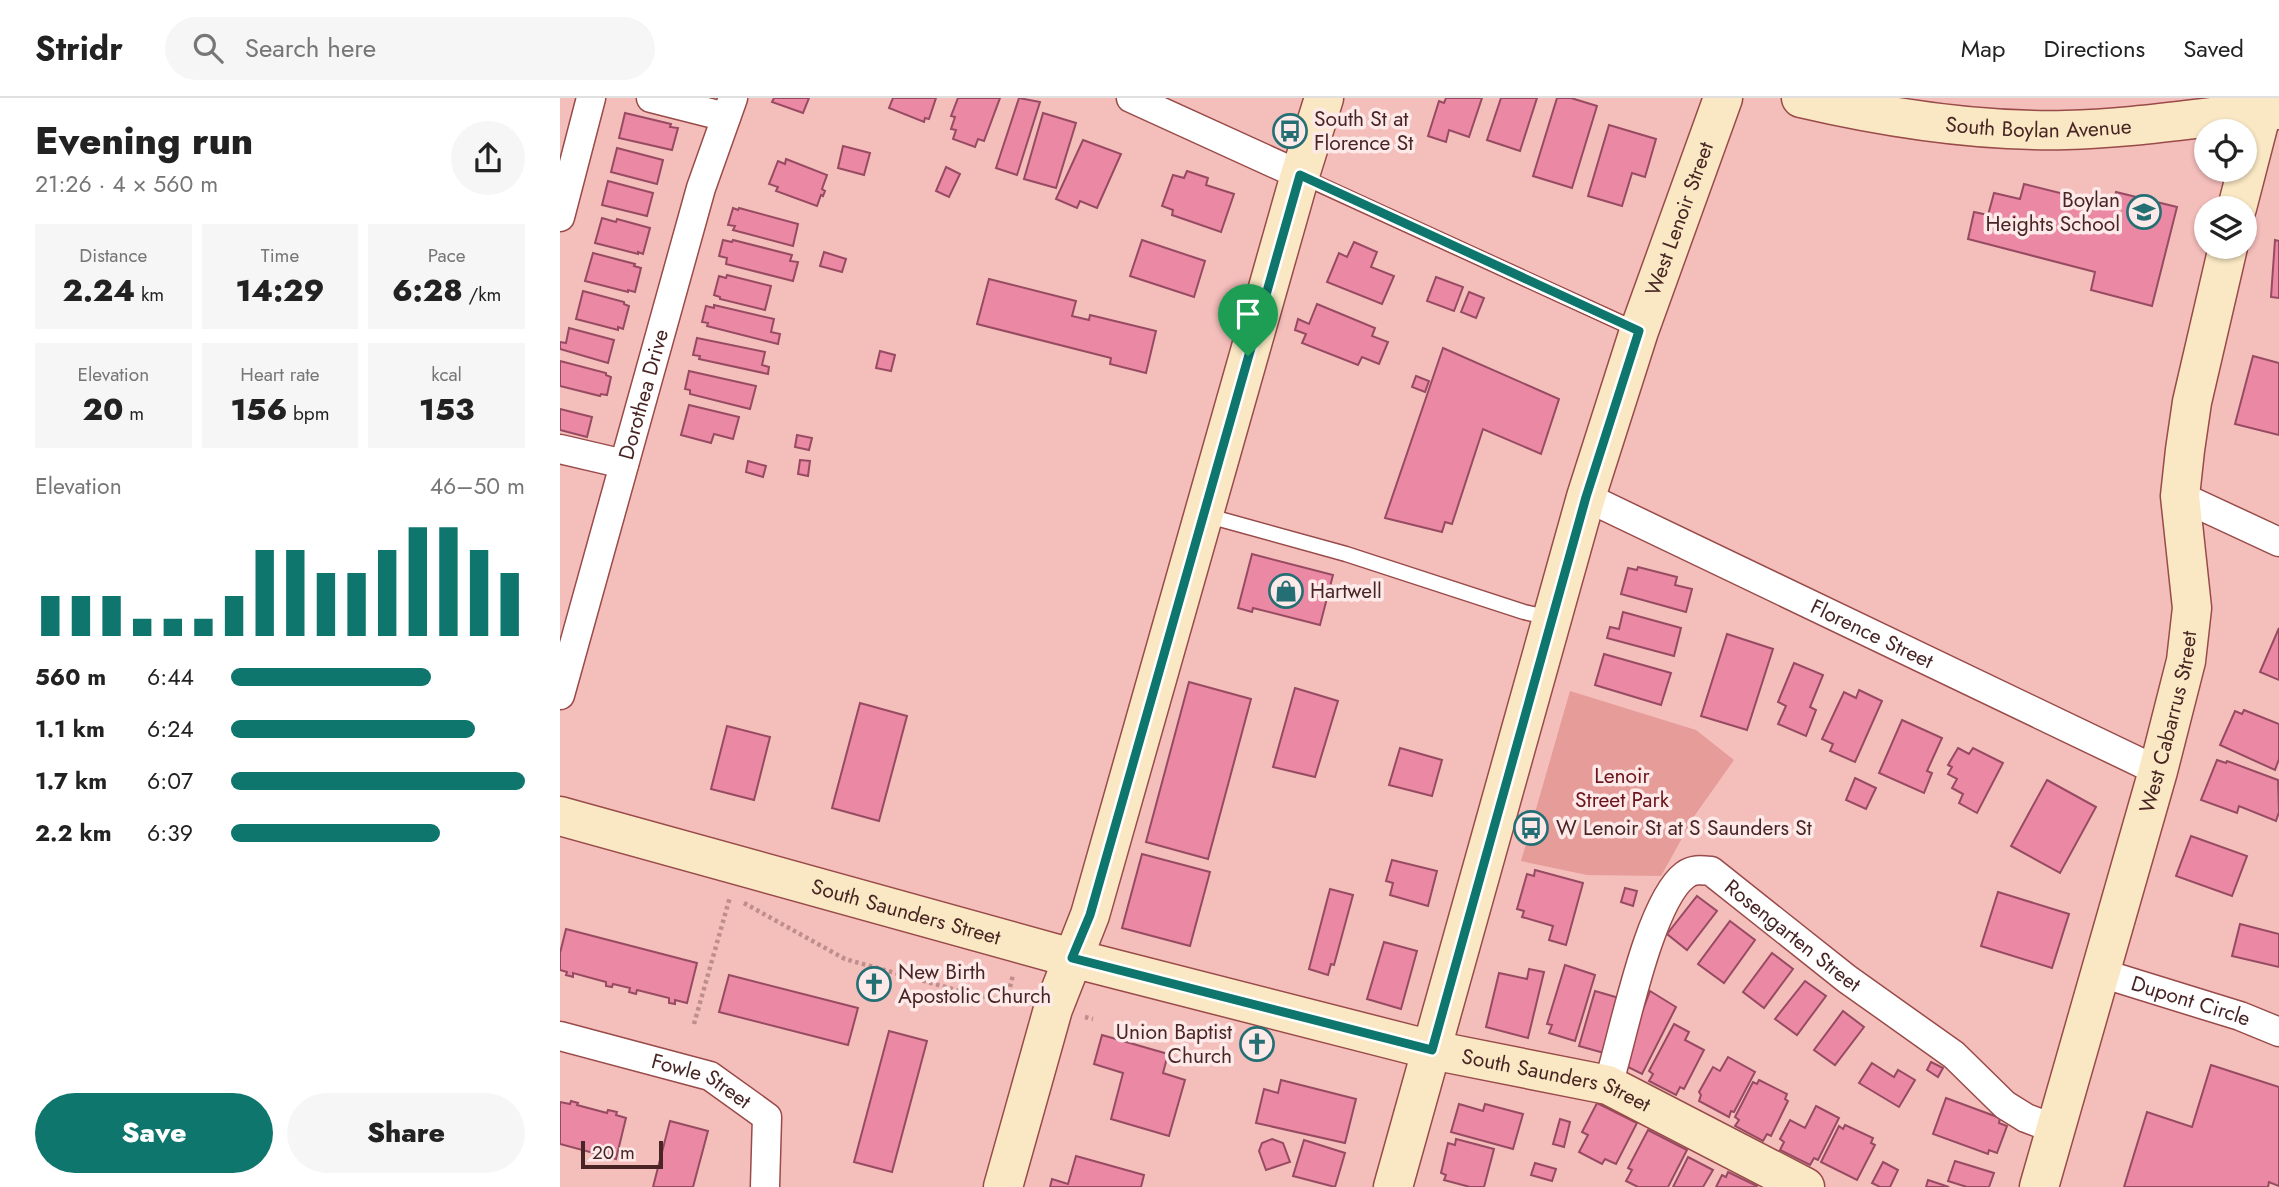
<!DOCTYPE html>
<html lang="en">
<head>
<meta charset="utf-8">
<style>
	:root { --surface:#fff; --page:#f6f6f6; --text:#222; --muted:#767676; --line:#e0e0e0; --accent:#0f766e }
	body { margin:0; font-family:Jost,sans-serif; background:var(--page); color:var(--text); height:100vh; display:flex; flex-direction:column; font-size:26px; white-space:nowrap }
	* { box-sizing:border-box; margin:0 }
	p { font-size:23px; color:var(--muted) }
	.icon { flex:none; width:38px; height:38px; fill:none; stroke:currentColor; stroke-width:2; stroke-linecap:round; stroke-linejoin:round }
	.map { position:relative; flex:1; overflow:hidden }
	.panel { display:flex; flex-direction:column; background:var(--surface); width:560px }
	.panel>* { flex:none }
	.tools { position:absolute; left:1634px; top:21px; display:grid; gap:14px }
	.tools a { display:grid; place-items:center; width:63px; height:63px; border-radius:50%; background:var(--surface); box-shadow:0 2px 5px #0004; font-size:35px }
	.scale { position:absolute; left:21px; bottom:18px; width:82px; box-sizing:border-box; padding-left:7px; border:4px solid #482524; border-top:0; font-size:19px; line-height:24px; white-space:nowrap; color:#482524; -webkit-text-stroke:5px #fce9e8; paint-order:stroke }
	.pin { position:absolute; display:grid; place-items:center; width:60px; height:60px; color:#fff; margin:-72px -30px; border-radius:50% 50% 50% 0; rotate:-45deg; box-shadow:0 0 7px #0007 }
	.pin .icon { rotate:45deg }
	.round { display:grid; place-items:center; flex:none; width:74px; height:74px; border-radius:37px; background:var(--page) }
	.overview { display:flex; align-items:center; justify-content:space-between; height:119px; padding:0 35px }
	h1 { font-size:38px; font-weight:800; line-height:52px }
	.figures { display:grid; grid-template-columns:repeat(3,1fr); gap:10px; height:119px; padding:7px 35px }
	.figures div { display:grid; align-content:center; border-radius:0px; background:var(--page); text-align:center }
	.figures b { font-size:30px; font-weight:800 }
	.figures small { font-size:19px; font-weight:400 }
	.figures p { font-size:19px }
	.chart { height:196px; padding:14px 35px }
	.chart p { display:flex; justify-content:space-between }
	.chart svg { width:100%; height:126px; margin-top:7px; stroke:var(--accent); stroke-width:6 }
	.button { display:flex; gap:14px; margin-top:auto; padding:14px 35px }
	.button a { flex:1; height:80px; border-radius:42px; background:var(--accent); color:#fff; font-size:28px; font-weight:800; line-height:80px; text-align:center }
	.button a+a { background:var(--page); color:var(--text) }
	ul { padding:0 35px; list-style:none; font-size:23px }
	li { display:grid; grid-template-columns:112px 84px 1fr; align-items:center; height:52px }
	li i { height:18px; border-radius:9px; background:var(--accent) }
	header { display:flex; align-items:center; gap:42px; box-sizing:border-box; height:98px; padding:0 35px; background:var(--surface); border-bottom:2px solid var(--line) }
	header strong { font-size:33px }
	nav { display:flex; gap:38px; margin-inline-start:auto; font-size:24px }
	.search { width:490px; height:63px; background:var(--page); display:flex; align-items:center; gap:18px; box-sizing:border-box; padding:0 24px; border-radius:38px; color:var(--muted); font-size:26px }
	main { display:flex; flex:1; min-height:0 }
	.map>svg:first-child { display:block }
	.park { fill:#e69c99 }
	.building { fill:#eb88a4; stroke:#974b62; stroke-width:2 }
	.lines { fill:none; stroke-linecap:round; stroke-linejoin:round }
	.lane-casing { stroke:#984b49; stroke-width:17 }
	.street-casing { stroke:#984b49; stroke-width:31 }
	.secondary-casing { stroke:#984b49; stroke-width:41 }
	.path { stroke:#be8e8c; stroke-width:4.5; stroke-dasharray:3.5 3.5; stroke-linecap:butt }
	.lane { stroke:#fff; stroke-width:14 }
	.street { stroke:#fff; stroke-width:28 }
	.secondary { stroke:#fae8c4; stroke-width:38 }
	.route-casing { stroke:#fff; stroke-width:14 }
	.route { stroke:#0f766e; stroke-width:9 }
	.labels { text-anchor:middle; stroke-width:7; stroke-linejoin:round; paint-order:stroke }
	.poi-label { font-size:21px; fill:#482524; stroke:#fce9e8; text-anchor:start }
	.street-label { font-size:21px; fill:#482524; stroke:#fce9e8 }
	.park-label { font-size:21px; fill:#6c121a; stroke:#fce9e8 }
</style>
</head>
<body>
<header>
<strong>Stridr</strong>
<div class="search"><svg class="icon" aria-label="search" viewBox="0 0 24 24"><circle cx="10" cy="10" r="6"/><path d="M15 15l6 6"/></svg>Search here</div>
<nav><a>Map</a><a>Directions</a><a>Saved</a></nav>
</header>
<main>
<section class="panel">
<div class="overview"><div><h1>Evening run</h1><p>21:26 · 4 × 560 m</p></div><a class="round"><svg class="icon" aria-label="share" viewBox="0 0 24 24"><path d="M12 15V3M7 8l5-5 5 5M5 13v7h14v-7"/></svg></a></div>
<div class="figures">
<div><p>Distance</p><b>2.24<small> km</small></b></div>
<div><p>Time</p><b>14:29</b></div>
<div><p>Pace</p><b>6:28<small> /km</small></b></div>
</div>
<div class="figures">
<div><p>Elevation</p><b>20<small> m</small></b></div>
<div><p>Heart rate</p><b>156<small> bpm</small></b></div>
<div><p>kcal</p><b>153</b></div>
</div>
<div class="chart"><p><span>Elevation</span>46–50 m</p>
<svg viewBox="0 0 160 44" preserveAspectRatio="none"><path d="M5 44V30M15 44V30M25 44V30M35 44V38M45 44V38M55 44V38M65 44V30M75 44V14M85 44V14M95 44V22M105 44V22M115 44V14M125 44V6M135 44V6M145 44V14M155 44V22"/></svg>
</div>
<ul>
<li><b>560 m</b>6:44<i style="width:68%"></i></li>
<li><b>1.1 km</b>6:24<i style="width:83%"></i></li>
<li><b>1.7 km</b>6:07<i style="width:100%"></i></li>
<li><b>2.2 km</b>6:39<i style="width:71%"></i></li>
</ul>
<div class="button"><a>Save</a><a>Share</a></div>
</section>
<div class="map">
<svg width="1719" height="1089" viewBox="0 0 1719 1089">
	<rect width="100%" height="100%" fill="#f4bebb"/>
	<polygon class="park" points="1010,593 1136,632 1174,662 1135,717 1101,778 1027,777 961,763"/>
	<g class="building">
		<polygon points="214,0 249,0 243,15 212,4"/>
		<polygon points="333,0 376,0 369,21 365,20 364,24 329,10"/>
		<polygon points="398,0 440,0 424,43 418,41 415,49 393,41 396,32 391,31 395,19 391,18"/>
		<polygon points="459,0 480,4 457,77 436,70"/>
		<polygon points="886,0 922,0 909,39 889,32 886,44 868,38 879,3 884,5"/>
		<polygon points="941,0 977,0 960,53 927,42"/>
		<polygon points="997,0 1011,0 1037,8 1012,90 973,78"/>
		<polygon points="65,15 111,26 110,29 118,30 112,52 59,40"/>
		<polygon points="483,15 516,25 496,90 464,81"/>
		<polygon points="1049,27 1096,41 1085,79 1072,75 1062,108 1028,98"/>
		<polygon points="523,42 561,56 537,110 520,103 517,110 496,101"/>
		<polygon points="283,48 310,55 304,77 278,70"/>
		<polygon points="57,50 103,62 97,86 51,74"/>
		<polygon points="226,61 267,77 262,91 265,93 263,98 261,97 257,108 216,93 218,89 209,86 218,63 225,66"/>
		<polygon points="386,69 400,76 389,99 376,93"/>
		<polygon points="627,73 648,80 646,87 674,96 661,134 612,117 613,112 602,108 613,77 624,80"/>
		<polygon points="48,83 93,95 87,118 42,107"/>
		<polygon points="1464,86 1552,108 1556,94 1617,109 1592,208 1531,192 1535,174 1408,141 1414,114 1428,117 1434,95 1460,101"/>
		<polygon points="173,110 178,112 179,110 238,126 233,148 173,132 175,128 168,127"/>
		<polygon points="42,120 56,124 57,121 90,130 83,156 78,154 78,156 35,145"/>
		<polygon points="163,142 172,144 173,142 232,157 230,163 238,164 233,183 166,166 167,160 159,158"/>
		<polygon points="582,142 645,163 634,199 570,178"/>
		<polygon points="1715,142 1719,143 1719,200 1711,199"/>
		<polygon points="794,144 817,154 811,169 834,178 822,206 767,184 779,155 787,159"/>
		<polygon points="264,154 286,161 282,174 260,168"/>
		<polygon points="33,155 75,166 74,168 81,170 75,194 68,192 68,194 25,183"/>
		<polygon points="167,177 211,188 205,212 160,201 160,199 154,197 159,178 166,180"/>
		<polygon points="876,179 903,189 894,213 867,203"/>
		<polygon points="429,181 516,203 512,218 529,222 530,217 596,233 586,275 550,266 551,260 417,226"/>
		<polygon points="23,193 64,204 64,206 69,208 63,231 58,229 58,232 16,221"/>
		<polygon points="909,194 924,200 916,220 901,214"/>
		<polygon points="757,206 815,230 812,238 828,244 819,266 802,259 798,267 742,245 746,236 735,232 738,221 749,226"/>
		<polygon points="154,207 214,221 211,234 220,236 218,246 147,228 148,225 142,224 146,208 154,210"/>
		<polygon points="9,230 54,242 48,265 0,251 0,244 6,245"/>
		<polygon points="137,240 205,254 202,267 209,269 208,276 139,261 140,258 133,257"/>
		<polygon points="883,250 999,301 981,356 923,331 892,426 885,424 882,434 825,420"/>
		<polygon points="320,253 335,257 331,273 316,270"/>
		<polygon points="1693,258 1719,265 1719,337 1675,326"/>
		<polygon points="0,263 46,275 46,277 51,279 47,297 41,296 40,298 0,288"/>
		<polygon points="129,273 196,288 190,311 130,296 130,292 125,291"/>
		<polygon points="856,278 869,283 865,294 852,289"/>
		<polygon points="129,307 179,319 173,341 154,336 151,345 121,337"/>
		<polygon points="0,311 32,319 27,339 0,332"/>
		<polygon points="237,337 252,340 249,352 235,349"/>
		<polygon points="240,362 250,363 248,378 238,376"/>
		<polygon points="188,363 206,368 203,379 186,374"/>
		<polygon points="692,456 773,477 760,527 693,510 692,514 678,510"/>
		<polygon points="1078,469 1117,479 1115,487 1132,491 1126,514 1061,496 1068,470 1077,472"/>
		<polygon points="1063,514 1121,530 1114,558 1047,540 1050,529 1059,531"/>
		<polygon points="1719,530 1719,582 1700,574"/>
		<polygon points="1167,536 1213,551 1187,632 1141,618"/>
		<polygon points="1044,556 1111,575 1101,607 1035,587"/>
		<polygon points="1234,565 1263,577 1250,609 1256,612 1246,638 1218,626 1226,608 1218,604"/>
		<polygon points="629,584 691,601 648,761 586,744"/>
		<polygon points="735,590 778,603 755,679 713,669"/>
		<polygon points="1299,592 1322,603 1295,664 1270,653 1273,646 1262,641 1284,594 1296,600"/>
		<polygon points="300,605 347,618 319,723 272,710"/>
		<polygon points="1684,612 1719,626 1719,661 1715,672 1660,647 1675,613 1682,616"/>
		<polygon points="1342,622 1382,640 1367,673 1372,675 1364,695 1319,675"/>
		<polygon points="167,628 210,639 194,702 151,691"/>
		<polygon points="840,650 882,662 872,698 829,687"/>
		<polygon points="1398,650 1409,656 1413,650 1443,665 1417,715 1399,705 1403,696 1392,690 1397,681 1388,676 1392,669 1388,667"/>
		<polygon points="1657,662 1666,665 1667,663 1718,682 1719,714 1716,723 1679,708 1677,715 1641,702"/>
		<polygon points="1295,680 1316,690 1306,711 1286,702"/>
		<polygon points="1487,682 1536,709 1500,775 1451,748"/>
		<polygon points="1631,738 1687,758 1672,798 1616,778"/>
		<polygon points="582,756 650,774 630,848 562,830"/>
		<polygon points="832,762 877,773 868,808 830,797 833,785 826,783"/>
		<polygon points="975,772 1023,785 1006,847 989,842 993,828 962,819 964,813 957,811 967,776 974,778"/>
		<polygon points="1065,790 1077,793 1073,808 1061,804"/>
		<polygon points="770,791 793,797 774,867 771,866 768,877 749,871"/>
		<polygon points="1438,794 1509,816 1492,870 1421,848"/>
		<polygon points="1137,798 1157,813 1127,852 1107,836"/>
		<polygon points="1170,823 1195,842 1164,885 1138,866"/>
		<polygon points="1680,826 1719,836 1719,869 1672,858"/>
		<polygon points="6,831 137,865 127,905 115,902 115,906 109,905 109,900 77,892 76,896 69,894 70,890 53,886 52,889 46,888 46,884 13,875 13,879 6,877 7,874 0,872 0,855"/>
		<polygon points="824,844 857,853 841,911 807,901"/>
		<polygon points="1212,855 1233,871 1204,910 1183,894"/>
		<polygon points="1005,867 1035,877 1015,943 989,935 992,927 987,926"/>
		<polygon points="969,871 984,874 968,940 926,929 939,875 967,881"/>
		<polygon points="169,877 298,910 288,947 159,914"/>
		<polygon points="1245,883 1266,898 1237,937 1215,921"/>
		<polygon points="1035,893 1059,900 1044,955 1019,948"/>
		<polygon points="1090,893 1116,909 1082,976 1062,966"/>
		<polygon points="1283,913 1304,929 1275,967 1254,952"/>
		<polygon points="1114,926 1129,934 1125,942 1144,952 1124,991 1120,989 1116,997 1089,983 1093,976 1089,973"/>
		<polygon points="329,933 367,943 332,1074 294,1064"/>
		<polygon points="542,937 608,956 603,975 625,982 609,1038 551,1021 563,975 534,966"/>
		<polygon points="1168,959 1195,974 1174,1014 1171,1013 1169,1019 1139,1003 1141,997 1139,994 1153,969 1160,973"/>
		<polygon points="1371,964 1383,970 1378,979 1367,972"/>
		<polygon points="1312,965 1334,979 1338,972 1355,982 1339,1009 1299,985"/>
		<polygon points="1651,967 1719,989 1719,1088 1709,1084 1708,1089 1564,1089 1587,1014 1632,1029"/>
		<polygon points="721,982 796,1001 785,1045 696,1025 704,991 718,995"/>
		<polygon points="1199,982 1227,996 1225,1001 1228,1003 1211,1038 1207,1036 1203,1043 1175,1028 1179,1022 1175,1019 1193,984 1197,986"/>
		<polygon points="1386,1000 1440,1020 1439,1025 1447,1028 1437,1055 1429,1052 1428,1056 1373,1036"/>
		<polygon points="11,1003 18,1005 17,1007 47,1015 48,1012 57,1014 56,1017 66,1020 56,1061 0,1046 0,1004 10,1006"/>
		<polygon points="1037,1005 1077,1025 1056,1066 1045,1061 1042,1066 1019,1054 1028,1037 1022,1034"/>
		<polygon points="899,1006 923,1013 925,1006 963,1016 953,1051 891,1034"/>
		<polygon points="1256,1008 1279,1020 1258,1062 1254,1060 1250,1067 1220,1052 1224,1044 1220,1041 1230,1022 1245,1030"/>
		<polygon points="1000,1021 1010,1024 1004,1049 993,1046"/>
		<polygon points="110,1023 148,1033 133,1089 93,1089"/>
		<polygon points="1285,1027 1313,1040 1311,1045 1315,1047 1297,1082 1261,1064 1279,1028 1283,1031"/>
		<polygon points="1088,1032 1127,1052 1108,1089 1078,1089 1066,1083 1072,1072 1068,1070"/>
		<polygon points="712,1041 723,1045 730,1064 706,1072 699,1053 702,1045"/>
		<polygon points="896,1041 934,1051 924,1089 910,1089 884,1082 886,1077 881,1075 888,1045 895,1047"/>
		<polygon points="744,1042 785,1055 775,1089 733,1078"/>
		<polygon points="516,1058 584,1077 581,1089 490,1089 492,1081 508,1086"/>
		<polygon points="1128,1059 1153,1072 1143,1089 1113,1089"/>
		<polygon points="1395,1063 1434,1075 1429,1089 1407,1089 1388,1083"/>
		<polygon points="1323,1064 1338,1072 1330,1089 1320,1089 1312,1085"/>
		<polygon points="975,1065 996,1071 992,1083 971,1077"/>
		<polygon points="1168,1074 1197,1088 1196,1089 1156,1089 1162,1077 1166,1079"/>
		<polygon points="1368,1082 1389,1089 1366,1089"/>
	</g>
	<g class="lines">
		<g class="lane-casing">
			<g id="lane">
				<polyline points="743,79 1077,232"/>
				<polyline points="645,417 786,456 964,514 991,520"/>
			</g>
		</g>
		<g class="street-casing">
			<g id="street">
				<polyline points="91,0 166,19"/>
				<polyline points="571,0 740,77"/>
				<polyline points="0,119 31,0"/>
				<polyline points="0,351 64,366"/>
				<polyline points="1620,398 1719,444"/>
				<path id="s1" d="M1026,399L1598,673"/>
				<path id="s2" d="M0,597L141,90L173,0"/>
				<path id="s3" d="M1541,875L1680,918L1719,934"/>
				<path id="s4" d="M0,938L150,978L207,1019L205,1089"/>
				<path id="s5" d="M1048,987C1063,940 1088,805 1125,777C1133,771 1141,772 1151,773L1287,881L1394,957L1445,1007L1466,1020L1495,1031"/>
			</g>
		</g>
		<g class="secondary-casing">
			<g id="secondary">
				<path id="s6" d="M1241,0C1327,20 1416,34 1506,32C1557,31 1609,24 1660,18C1680,16 1699,13 1719,12"/>
				<polyline points="1677,110 1702,13"/>
				<path id="s7" d="M0,718L512,860L872,952L1048,987L1245,1089"/>
				<polyline points="443,1089 493,911 530,817 740,77 764,0"/>
				<path id="s8" d="M833,1089L1026,399L1079,233L1163,0"/>
				<path id="s9" d="M1479,1089L1598,673L1626,563L1632,510L1620,398L1625,352L1632,304L1668,149"/>
			</g>
		</g>
		<g class="path">
			<polyline points="184,805 285,861 414,897 446,902 460,902"/>
			<polyline points="450,889 453,877"/>
			<polyline points="525,919 533,921"/>
			<polyline points="134,926 170,799"/>
		</g>
		<use href="#lane" class="lane"/>
		<use href="#street" class="street"/>
		<use href="#secondary" class="secondary"/>
	</g>
	<g class="lines">
		<g class="route-casing">
			<polygon id="route" points="740,77 1079,233 1026,399 872,952 512,860 530,817"/>
		</g>
		<use href="#route" class="route"/>
	</g>
	<defs>
		<g id="bus-ring" transform="scale(1.75)"><circle r="9.5" fill="#fce9e8" stroke="#246f74" stroke-width="1.5"/><path d="M-5-6H5V4H4V6H2V4H-2V6H-4V4H-5ZM-3.5-4V0h7V-4ZM-3.5 1.2v1.5H-2V1.2ZM2 1.2v1.5H3.5V1.2Z" fill="#246f74"/></g>
		<g id="school-ring" transform="scale(1.75)"><circle r="9.5" fill="#fce9e8" stroke="#246f74" stroke-width="1.5"/><path d="M0-5L7-2L0 1L-7-2ZM-4 1L0 2.5L4 1V4Q0 6-4 4Z" fill="#246f74"/></g>
		<g id="shop-ring" transform="scale(1.75)"><circle r="9.5" fill="#fce9e8" stroke="#246f74" stroke-width="1.5"/><path d="M-5-2.5h2.3a2.7 3.5 0 0 1 5.4 0H5L5.5 6h-11ZM-1.5-2.5h3a1.5 2.3 0 0 0-3 0Z" fill="#246f74"/></g>
		<g id="church-ring" transform="scale(1.75)"><circle r="9.5" fill="#fce9e8" stroke="#246f74" stroke-width="1.5"/><path d="M-1.2-6h2.4v3.5h3.3v2.4h-3.3V6h-2.4V-.1h-3.3v-2.4h3.3Z" fill="#246f74"/></g>
	</defs>
	<g fill-rule="evenodd">
		<use href="#bus-ring" x="730" y="33"/>
		<use href="#school-ring" x="1584" y="114"/>
		<use href="#shop-ring" x="726" y="493"/>
		<use href="#bus-ring" x="971" y="730"/>
		<use href="#church-ring" x="314" y="886"/>
		<use href="#church-ring" x="697" y="946"/>
	</g>
	<g class="labels">
		<g class="poi-label">
			<text x="754" y="28">South St at<tspan x="754" dy="24">Florence St</tspan></text>
			<text x="1560" y="109" text-anchor="end">Boylan<tspan x="1560" dy="24">Heights School</tspan></text>
			<text x="750" y="500">Hartwell</text>
			<text x="996" y="737">W Lenoir St at S Saunders St</text>
			<text x="338" y="881">New Birth<tspan x="338" dy="24">Apostolic Church</tspan></text>
			<text x="672" y="941" text-anchor="end">Union Baptist<tspan x="672" dy="24">Church</tspan></text>
		</g>
		<g class="street-label">
			<text dy="7" stroke="none"><textPath href="#s6" startOffset="240">South Boylan Avenue</textPath></text>
			<text dy="7" stroke="none"><textPath href="#s8" startOffset="1010">West Lenoir Street</textPath></text>
			<text dy="7" stroke="none"><textPath href="#s2" startOffset="312">Dorothea Drive</textPath></text>
			<text dy="7" stroke="none"><textPath href="#s1" startOffset="317">Florence Street</textPath></text>
			<text dy="7" stroke="none"><textPath href="#s9" startOffset="483">West Cabarrus Street</textPath></text>
			<text dy="7" stroke="none"><textPath href="#s7" startOffset="359">South Saunders Street</textPath></text>
			<text dy="7" stroke="none"><textPath href="#s5" startOffset="357">Rosengarten Street</textPath></text>
			<text dy="7" stroke="none"><textPath href="#s3" startOffset="94">Dupont Circle</textPath></text>
			<text dy="7" stroke="none"><textPath href="#s7" startOffset="1031">South Saunders Street</textPath></text>
			<text dy="7" stroke="none"><textPath href="#s4" startOffset="149">Fowle Street</textPath></text>
		</g>
		<g class="park-label">
			<text x="1062" y="685">Lenoir<tspan x="1062" dy="24">Street Park</tspan></text>
		</g>
	</g>
</svg>
<div class="tools">
<a><svg class="icon" aria-label="locate" viewBox="0 0 24 24"><circle cx="12" cy="12" r="6"/><path d="M12 2v4M12 18v4M2 12h4M18 12h4"/></svg></a>
<a><svg class="icon" aria-label="layers" viewBox="0 0 24 24"><path d="M12 4l9 5-9 5-9-5zM3 14l9 5 9-5"/></svg></a>
</div>
<div class="scale">20 m</div>
<div class="pin" style="left:688px;top:258px;background:#1e9e55"><svg class="icon" aria-label="arrive" viewBox="0 0 24 24"><path d="M6 21V4h12l-3 4 3 4H6"/></svg></div>
</div>
</main>
</body>
</html>
